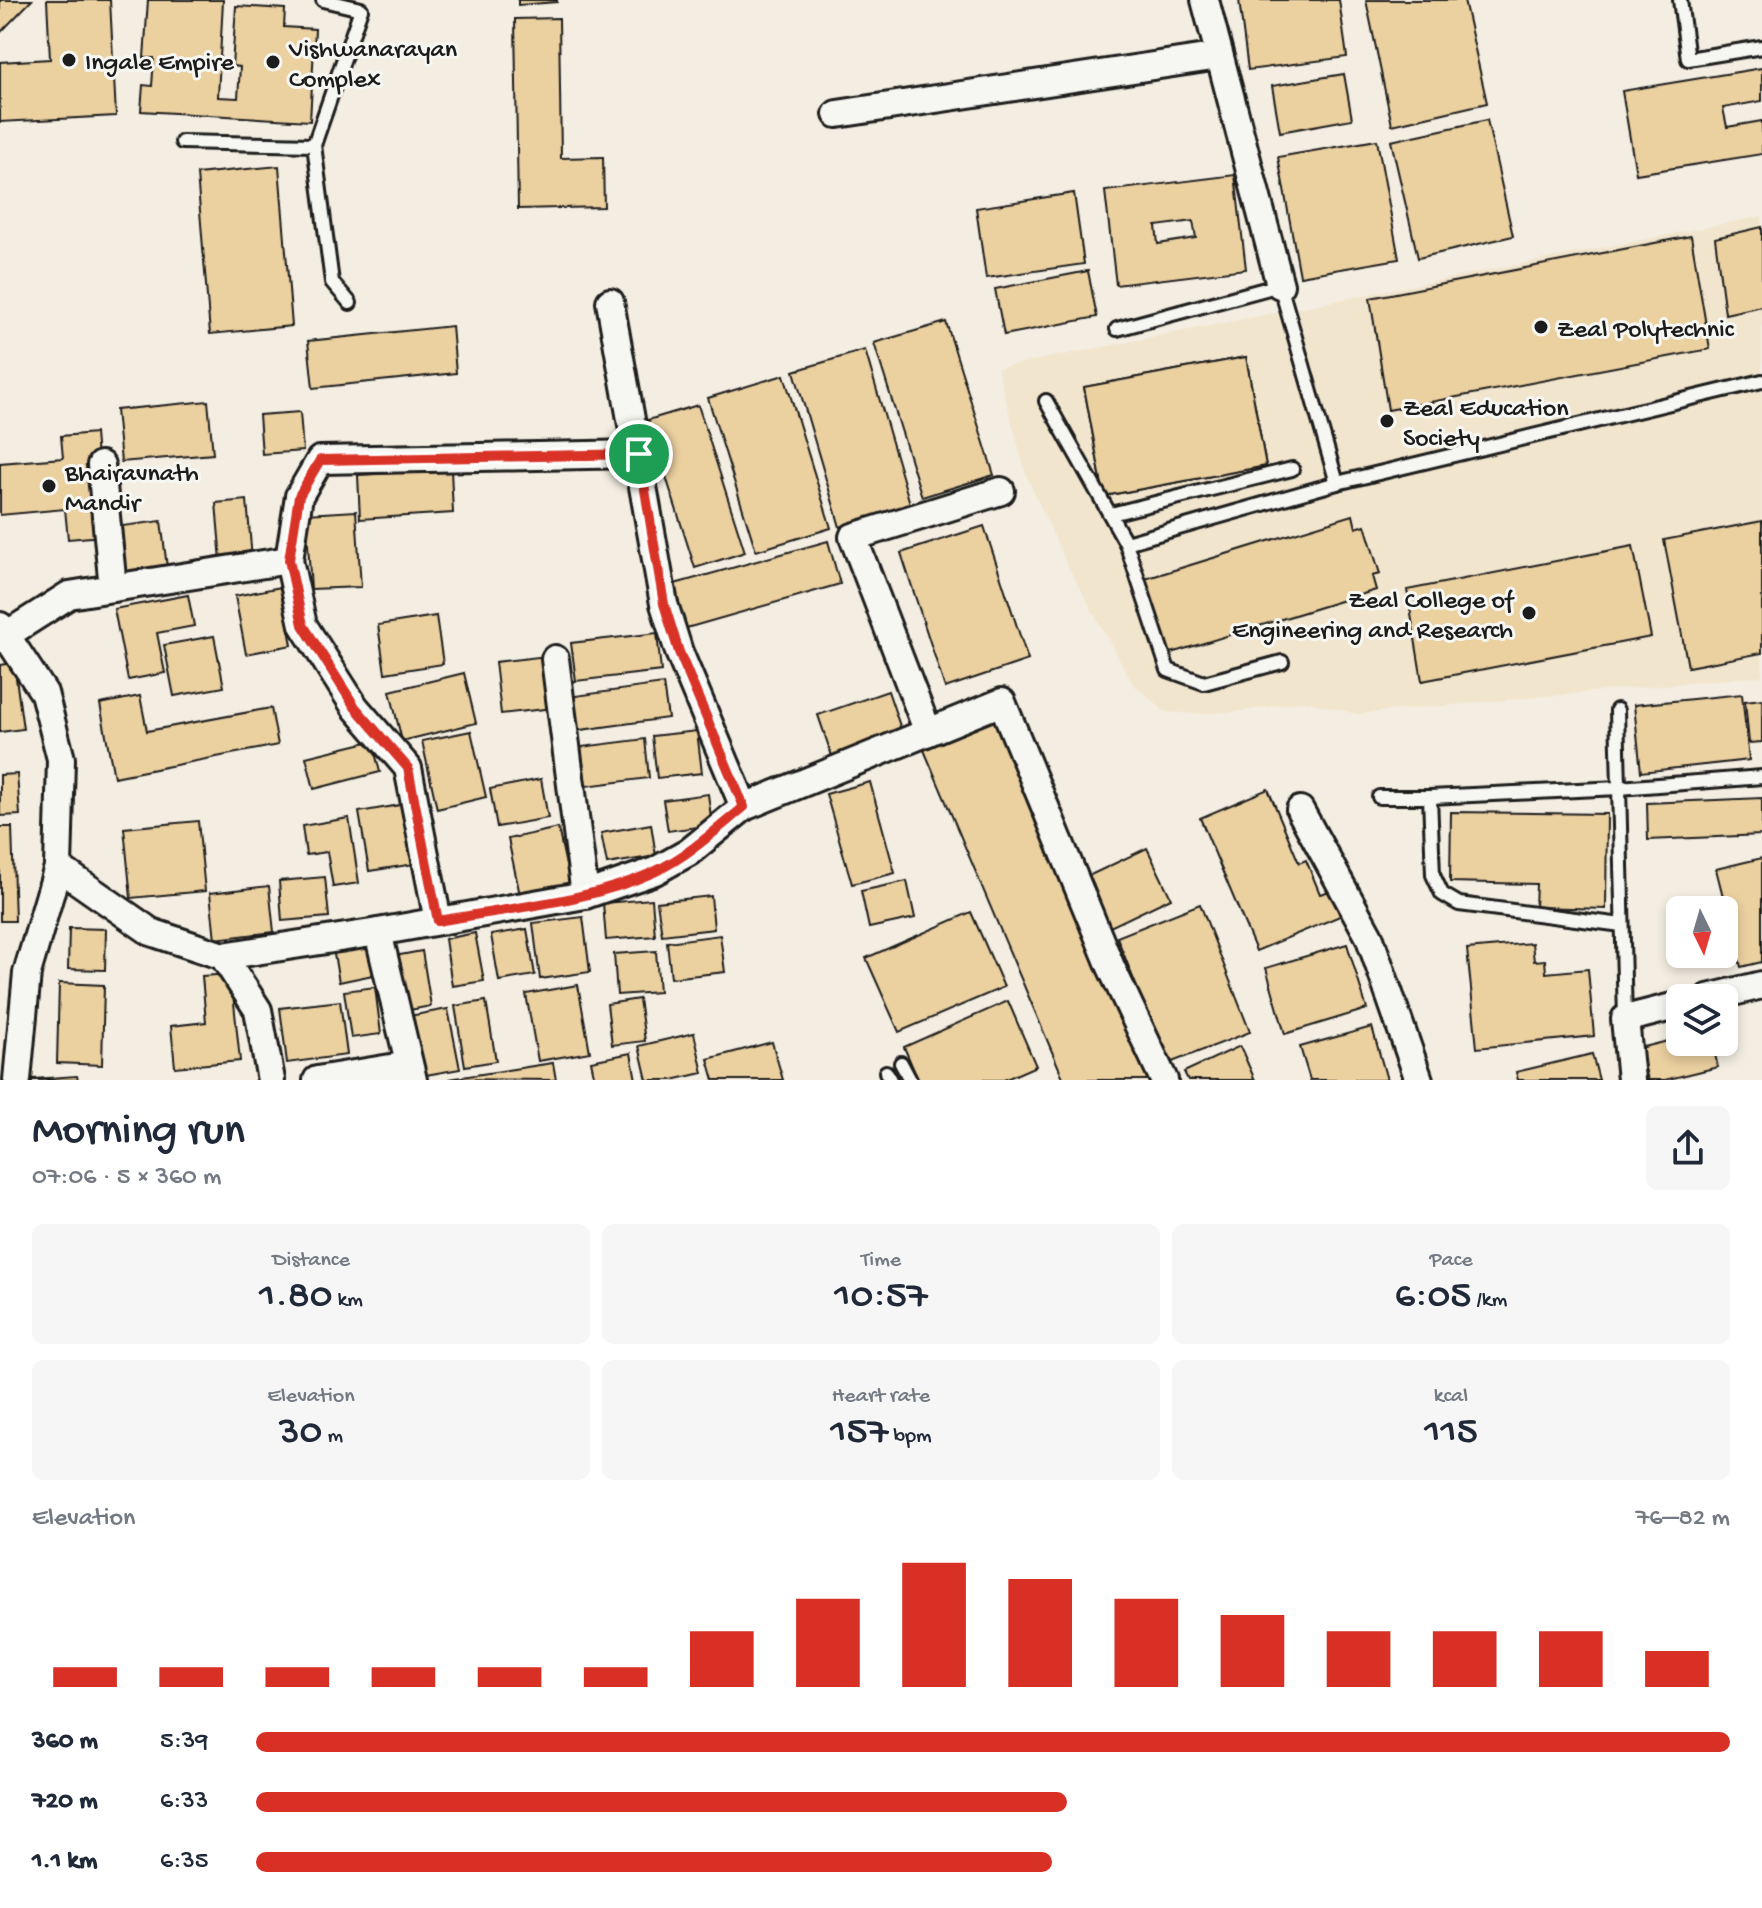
<!DOCTYPE html>
<html lang="en">
<head>
<meta charset="utf-8">
<style>
	:root { --surface:#fff; --page:#f6f6f7; --text:#1f2937; --muted:#747a83; --accent:#d93025 }
	body { margin:0; font-family:"Gochi Hand",sans-serif; background:var(--page); color:var(--text); height:100vh; display:flex; flex-direction:column; font-size:30px; white-space:nowrap }
	* { box-sizing:border-box; margin:0 }
	p { font-size:26px; color:var(--muted) }
	.icon { flex:none; width:44px; height:44px; fill:none; stroke:currentColor; stroke-width:2; stroke-linecap:round; stroke-linejoin:round }
	.map { position:relative; height:1080px; overflow:hidden }
	.side { display:flex; flex-direction:column; background:var(--surface); flex:1 }
	.side>* { flex:none }
	.needle { width:52px; rotate:175deg }
	.controls { position:absolute; left:1666px; top:896px; display:grid; gap:16px }
	.controls a { display:grid; place-items:center; width:72px; height:72px; border-radius:12px; background:var(--surface); box-shadow:0 4px 12px #0003; font-size:40px }
	.pin { position:absolute; display:grid; place-items:center; width:68px; height:68px; color:#fff; margin:-34px; border:4px solid #fff; border-radius:50%; box-shadow:0 2px 8px #0007 }
	.round { display:grid; place-items:center; flex:none; width:84px; height:84px; border-radius:12px; background:var(--page) }
	.headline { display:flex; align-items:center; justify-content:space-between; height:136px; padding:0 32px }
	h1 { font-size:44px; font-weight:600; line-height:60px }
	.metrics { display:grid; grid-template-columns:repeat(3,1fr); gap:12px; height:136px; padding:8px 32px }
	.metrics div { display:grid; align-content:center; border-radius:12px; background:var(--page); text-align:center }
	.metrics b { font-size:40px; font-weight:600 }
	.metrics small { font-size:22px; font-weight:400 }
	.metrics p { font-size:22px }
	.chart { height:224px; padding:16px 32px }
	.chart p { display:flex; justify-content:space-between }
	.chart svg { width:100%; height:144px; margin-top:8px; stroke:var(--accent); stroke-width:6 }
	ul { padding:0 32px; list-style:none; font-size:26px }
	li { display:grid; grid-template-columns:128px 96px 1fr; align-items:center; height:60px }
	li i { height:20px; border-radius:10px; background:var(--accent) }
	.map>svg:first-child { display:block }
	.built { fill:#f1e5ce }
	.building { fill:#ebd0a0; stroke:#1c1c1c; stroke-width:2; fill-rule:evenodd }
	.lines { fill:none; stroke-linecap:round; stroke-linejoin:round }
	.service-casing { stroke:#1c1c1c; stroke-width:18 }
	.minor-casing { stroke:#1c1c1c; stroke-width:32 }
	.service { stroke:#f6f6f2; stroke-width:12 }
	.minor { stroke:#f6f6f2; stroke-width:26 }
	.route-casing { stroke:#fff; stroke-width:16 }
	.route { stroke:#d93025; stroke-width:10 }
	.poi-dot { fill:#1c1c1c; stroke:#f6f6f2; stroke-width:3 }
	.labels { text-anchor:middle; stroke-width:6; stroke-linejoin:round; paint-order:stroke }
	.poi-label { font-size:26px; fill:#1c1c1c; stroke:#f6f6f2; text-anchor:start }
</style>
</head>
<body>
<div class="map">
<svg width="1762" height="1080" viewBox="0 0 1762 1080">
	<rect width="100%" height="100%" fill="#f4eee2"/>
	<filter id="ink" filterUnits="userSpaceOnUse"><feTurbulence type="fractalNoise" baseFrequency=".0125" numOctaves="2"/><feDisplacementMap in="SourceGraphic" scale="16" xChannelSelector="R" yChannelSelector="G"/><feConvolveMatrix kernelMatrix="1 2 1 2 8 2 1 2 1" color-interpolation-filters="sRGB"/></filter>
	<g filter="url(#ink)">
		<polygon class="built" points="1762,216 1762,676 1357,714 1304,701 1237,712 1198,714 1165,712 1133,684 1067,565 1026,475 997,368"/>
		<g class="building">
			<polygon points="0,0 32,0 0,33"/>
			<polygon points="47,0 110,0 116,116 0,122 0,62 50,59"/>
			<polygon points="148,0 223,0 218,97 238,98 240,67 232,66 236,6 285,9 284,27 315,29 310,121 141,111 143,85 152,86 154,58 144,58"/>
			<polygon points="518,0 557,0 557,2 518,5"/>
			<polygon points="1239,0 1339,0 1347,57 1248,70"/>
			<polygon points="1366,0 1464,0 1487,103 1392,125"/>
			<polygon points="559,18 561,158 603,157 604,207 518,209 515,19"/>
			<polygon points="1762,68 1762,101 1723,108 1727,127 1762,121 1762,154 1636,174 1622,91"/>
			<polygon points="1344,74 1352,119 1280,132 1272,86"/>
			<polygon points="1487,120 1513,236 1418,258 1391,141"/>
			<polygon points="1377,140 1399,259 1300,276 1278,157"/>
			<polygon points="279,166 292,326 210,334 197,174"/>
			<path d="M1235,175L1246,269L1116,285L1105,191ZM1193,221L1196,238L1158,244L1156,226Z"/>
			<polygon points="1074,193 1084,264 986,278 976,208"/>
			<polygon points="1762,227 1762,306 1725,314 1715,238"/>
			<polygon points="1691,236 1710,349 1388,410 1370,298"/>
			<polygon points="1088,271 1097,317 1004,335 995,289"/>
			<polygon points="946,322 994,475 922,497 874,343"/>
			<polygon points="452,326 456,373 313,388 308,341"/>
			<polygon points="865,350 911,507 840,527 794,371"/>
			<polygon points="1246,357 1266,466 1104,496 1084,387"/>
			<polygon points="1246,357 1266,466 1104,496 1084,387"/>
			<polygon points="784,375 831,528 756,551 708,398"/>
			<polygon points="208,401 213,454 121,462 116,410"/>
			<polygon points="698,405 745,552 695,568 648,420"/>
			<polygon points="300,412 303,451 262,454 259,415"/>
			<polygon points="95,433 103,536 68,539 65,509 0,515 0,463 63,458 61,436"/>
			<polygon points="451,470 453,513 360,519 358,475"/>
			<polygon points="247,500 252,559 221,561 216,503"/>
			<polygon points="356,511 361,587 311,589 306,514"/>
			<polygon points="1353,515 1356,528 1365,525 1380,574 1372,576 1376,590 1168,654 1145,579"/>
			<polygon points="161,521 167,567 121,573 114,527"/>
			<polygon points="1762,521 1762,653 1688,667 1664,540"/>
			<polygon points="984,526 1028,660 945,688 901,553"/>
			<polygon points="828,541 840,584 683,629 671,585"/>
			<polygon points="1633,546 1651,637 1422,681 1407,590"/>
			<polygon points="281,587 292,645 246,654 235,596"/>
			<polygon points="188,595 194,626 157,633 165,673 128,680 114,609"/>
			<polygon points="436,616 443,664 385,673 378,625"/>
			<polygon points="657,633 661,671 576,681 571,643"/>
			<polygon points="214,636 224,687 174,696 164,645"/>
			<polygon points="547,656 553,708 501,714 495,662"/>
			<polygon points="14,663 23,729 0,732 0,665"/>
			<polygon points="464,673 476,723 402,741 390,691"/>
			<polygon points="663,684 668,718 573,731 568,697"/>
			<polygon points="888,691 902,732 832,756 818,715"/>
			<polygon points="1742,694 1749,760 1641,772 1634,705"/>
			<polygon points="140,696 147,731 271,708 278,745 114,777 100,704"/>
			<polygon points="1762,699 1762,742 1749,743 1745,701"/>
			<polygon points="998,719 1152,1080 1064,1080 924,750"/>
			<polygon points="471,731 486,797 437,809 422,741"/>
			<polygon points="697,731 702,773 657,778 652,736"/>
			<polygon points="645,739 649,778 586,786 581,747"/>
			<polygon points="372,741 380,772 314,789 306,757"/>
			<polygon points="17,774 20,815 0,816 0,775"/>
			<polygon points="541,779 548,818 497,827 490,789"/>
			<polygon points="870,782 895,873 852,884 826,794"/>
			<polygon points="1268,789 1299,863 1306,860 1320,894 1330,891 1340,916 1256,951 1200,818"/>
			<polygon points="708,794 712,825 668,831 663,800"/>
			<polygon points="1762,798 1762,835 1648,840 1647,803"/>
			<polygon points="406,804 415,864 369,871 359,812"/>
			<polygon points="1451,812 1607,814 1606,909 1535,907 1536,884 1450,882"/>
			<polygon points="349,818 359,883 333,887 327,852 306,855 302,826"/>
			<polygon points="198,821 205,891 131,898 124,828"/>
			<polygon points="651,824 656,856 607,864 601,833"/>
			<polygon points="0,827 12,827 15,921 0,921"/>
			<polygon points="558,828 570,884 520,895 508,839"/>
			<polygon points="1147,848 1171,898 1106,929 1082,879"/>
			<polygon points="1762,858 1762,962 1741,967 1716,869"/>
			<polygon points="325,877 329,917 282,921 279,881"/>
			<polygon points="907,881 915,918 869,928 861,891"/>
			<polygon points="269,886 274,932 215,939 210,893"/>
			<polygon points="711,896 714,929 662,935 657,902"/>
			<polygon points="652,899 655,936 606,940 603,903"/>
			<polygon points="1200,904 1250,1032 1167,1064 1117,937"/>
			<polygon points="971,912 1004,987 899,1032 866,958"/>
			<polygon points="583,917 590,972 540,979 533,923"/>
			<polygon points="69,928 106,929 105,970 68,969"/>
			<polygon points="527,929 535,975 499,981 491,935"/>
			<polygon points="475,933 484,981 452,986 445,939"/>
			<polygon points="720,935 725,972 671,978 667,942"/>
			<polygon points="368,943 373,975 339,982 333,949"/>
			<polygon points="1532,943 1534,961 1545,960 1546,973 1588,969 1594,1036 1477,1048 1467,949"/>
			<polygon points="1347,944 1367,1009 1285,1034 1266,968"/>
			<polygon points="422,951 431,1006 399,1012 389,957"/>
			<polygon points="656,951 659,992 617,995 614,954"/>
			<polygon points="231,974 240,1061 175,1067 171,1026 206,1022 202,976"/>
			<polygon points="59,983 104,985 102,1065 57,1063"/>
			<polygon points="578,985 590,1052 538,1061 526,994"/>
			<polygon points="375,987 381,1034 351,1038 344,991"/>
			<polygon points="639,999 645,1041 612,1045 607,1004"/>
			<polygon points="340,1001 347,1055 287,1063 280,1008"/>
			<polygon points="486,1001 496,1061 465,1066 455,1006"/>
			<polygon points="1008,1001 1036,1066 1004,1080 918,1080 904,1047"/>
			<polygon points="448,1009 460,1069 420,1076 409,1016"/>
			<polygon points="1372,1027 1387,1080 1310,1080 1300,1047"/>
			<polygon points="694,1033 703,1073 672,1080 647,1080 639,1046"/>
			<polygon points="1680,1038 1680,1042 1712,1042 1718,1067 1665,1080 1648,1080 1640,1048"/>
			<polygon points="772,1042 783,1080 714,1080 708,1059"/>
			<polygon points="1240,1046 1255,1080 1188,1080 1184,1072"/>
			<polygon points="631,1053 636,1080 595,1080 591,1061"/>
			<polygon points="1592,1054 1599,1080 1518,1080 1516,1072"/>
			<polygon points="553,1063 556,1080 449,1079"/>
			<polygon points="77,1076 78,1080 34,1080 34,1079"/>
		</g>
		<g class="lines">
			<g class="service-casing">
				<g id="service">
					<polyline points="1680,0 1688,59 1762,47"/>
					<polyline points="182,142 314,145 332,282 350,303"/>
					<polyline points="314,145 361,9 323,0"/>
					<polyline points="1117,329 1280,285 1337,483 1762,381"/>
					<polyline points="1046,401 1126,543"/>
					<polyline points="1111,514 1292,469"/>
					<polyline points="1282,662 1204,683 1168,670 1126,543 1337,483"/>
					<polyline points="1617,710 1625,1019"/>
					<polyline points="1379,797 1430,797 1433,875 1442,894 1459,904 1622,925"/>
					<polyline points="1430,797 1619,788 1762,777"/>
					<polyline points="901,1063 910,1080"/>
					<polyline points="886,1072 890,1080"/>
				</g>
			</g>
			<g class="minor-casing">
				<g id="minor">
					<polyline points="1205,0 1280,285"/>
					<polyline points="837,114 1219,56"/>
					<polyline points="610,302 664,604 679,652 744,807"/>
					<polyline points="101,465 113,588"/>
					<polyline points="289,560 299,496 320,460 639,454"/>
					<polyline points="0,626 44,693 61,759 58,867 27,973 17,1080"/>
					<polyline points="0,639 69,595 289,560 303,625 355,707 408,768 438,921"/>
					<polyline points="555,659 585,895"/>
					<polyline points="928,732 853,537 1001,491"/>
					<polyline points="1300,810 1369,936 1419,1080"/>
					<polyline points="58,867 151,932 223,956 258,1010 271,1080"/>
					<polyline points="378,932 585,895 655,871 689,852 744,807 1002,702 1111,967 1164,1080"/>
					<polyline points="223,956 378,932 413,1080"/>
					<polyline points="1708,998 1762,985"/>
					<polyline points="317,1080 409,1065"/>
					<polyline points="1631,1080 1625,1019 1680,1005"/>
				</g>
			</g>
			<use href="#service" class="service"/>
			<use href="#minor" class="minor"/>
		</g>
	</g>
	<g class="lines" filter="url(#ink)">
		<g class="route-casing">
			<path id="route" d="M639,454L664,604L679,652L744,807C716,830 688,856 654,872C588,902 510,908 438,921L408,768L355,707L303,625L289,560L299,496L320,460Z"/>
		</g>
		<use href="#route" class="route"/>
	</g>
	<g class="poi-dot">
		<circle cx="69" cy="60" r="8"/>
		<circle cx="273" cy="62" r="8"/>
		<circle cx="1541" cy="327" r="8"/>
		<circle cx="1387" cy="421" r="8"/>
		<circle cx="49" cy="486" r="8"/>
		<circle cx="1529" cy="613" r="8"/>
	</g>
	<g class="labels">
		<g class="poi-label">
			<text x="289" y="56">Vishwanarayan<tspan x="289" dy="30">Complex</tspan></text>
			<text x="85" y="69">Ingale Empire</text>
			<text x="1557" y="336">Zeal Polytechnic</text>
			<text x="1403" y="415">Zeal Education<tspan x="1403" dy="30">Society</tspan></text>
			<text x="65" y="480">Bhairavnath<tspan x="65" dy="30">Mandir</tspan></text>
			<text x="1513" y="607" text-anchor="end">Zeal College of<tspan x="1513" dy="30">Engineering and Research</tspan></text>
		</g>
	</g>
</svg>
<div class="controls">
<a><svg class="needle" viewBox="-14 -14 28 28"><path d="M0-13l5 13h-10z" fill="#e53935"/><path d="M0 13l5-13h-10z" fill="#747a83"/></svg></a>
<a><svg class="icon" aria-label="layers" viewBox="0 0 24 24"><path d="M12 4l9 5-9 5-9-5zM3 14l9 5 9-5"/></svg></a>
</div>
<div class="pin" style="left:639px;top:454px;background:#1e9e55"><svg class="icon" aria-label="arrive" viewBox="0 0 24 24"><path d="M6 21V4h12l-3 4 3 4H6"/></svg></div>
</div>
<section class="side">
<div class="headline"><div><h1>Morning run</h1><p>07:06 · 5 × 360 m</p></div><a class="round"><svg class="icon" aria-label="share" viewBox="0 0 24 24"><path d="M12 15V3M7 8l5-5 5 5M5 13v7h14v-7"/></svg></a></div>
<div class="metrics">
<div><p>Distance</p><b>1.80<small> km</small></b></div>
<div><p>Time</p><b>10:57</b></div>
<div><p>Pace</p><b>6:05<small> /km</small></b></div>
</div>
<div class="metrics">
<div><p>Elevation</p><b>30<small> m</small></b></div>
<div><p>Heart rate</p><b>157<small> bpm</small></b></div>
<div><p>kcal</p><b>115</b></div>
</div>
<div class="chart"><p><span>Elevation</span>76–82 m</p>
<svg viewBox="0 0 160 44" preserveAspectRatio="none"><path d="M5 44V38M15 44V38M25 44V38M35 44V38M45 44V38M55 44V38M65 44V27M75 44V17M85 44V6M95 44V11M105 44V17M115 44V22M125 44V27M135 44V27M145 44V27M155 44V33"/></svg>
</div>
<ul>
<li><b>360 m</b>5:39<i style="width:100%"></i></li>
<li><b>720 m</b>6:33<i style="width:55%"></i></li>
<li><b>1.1 km</b>6:35<i style="width:54%"></i></li>
</ul>
</section>
</body>
</html>
